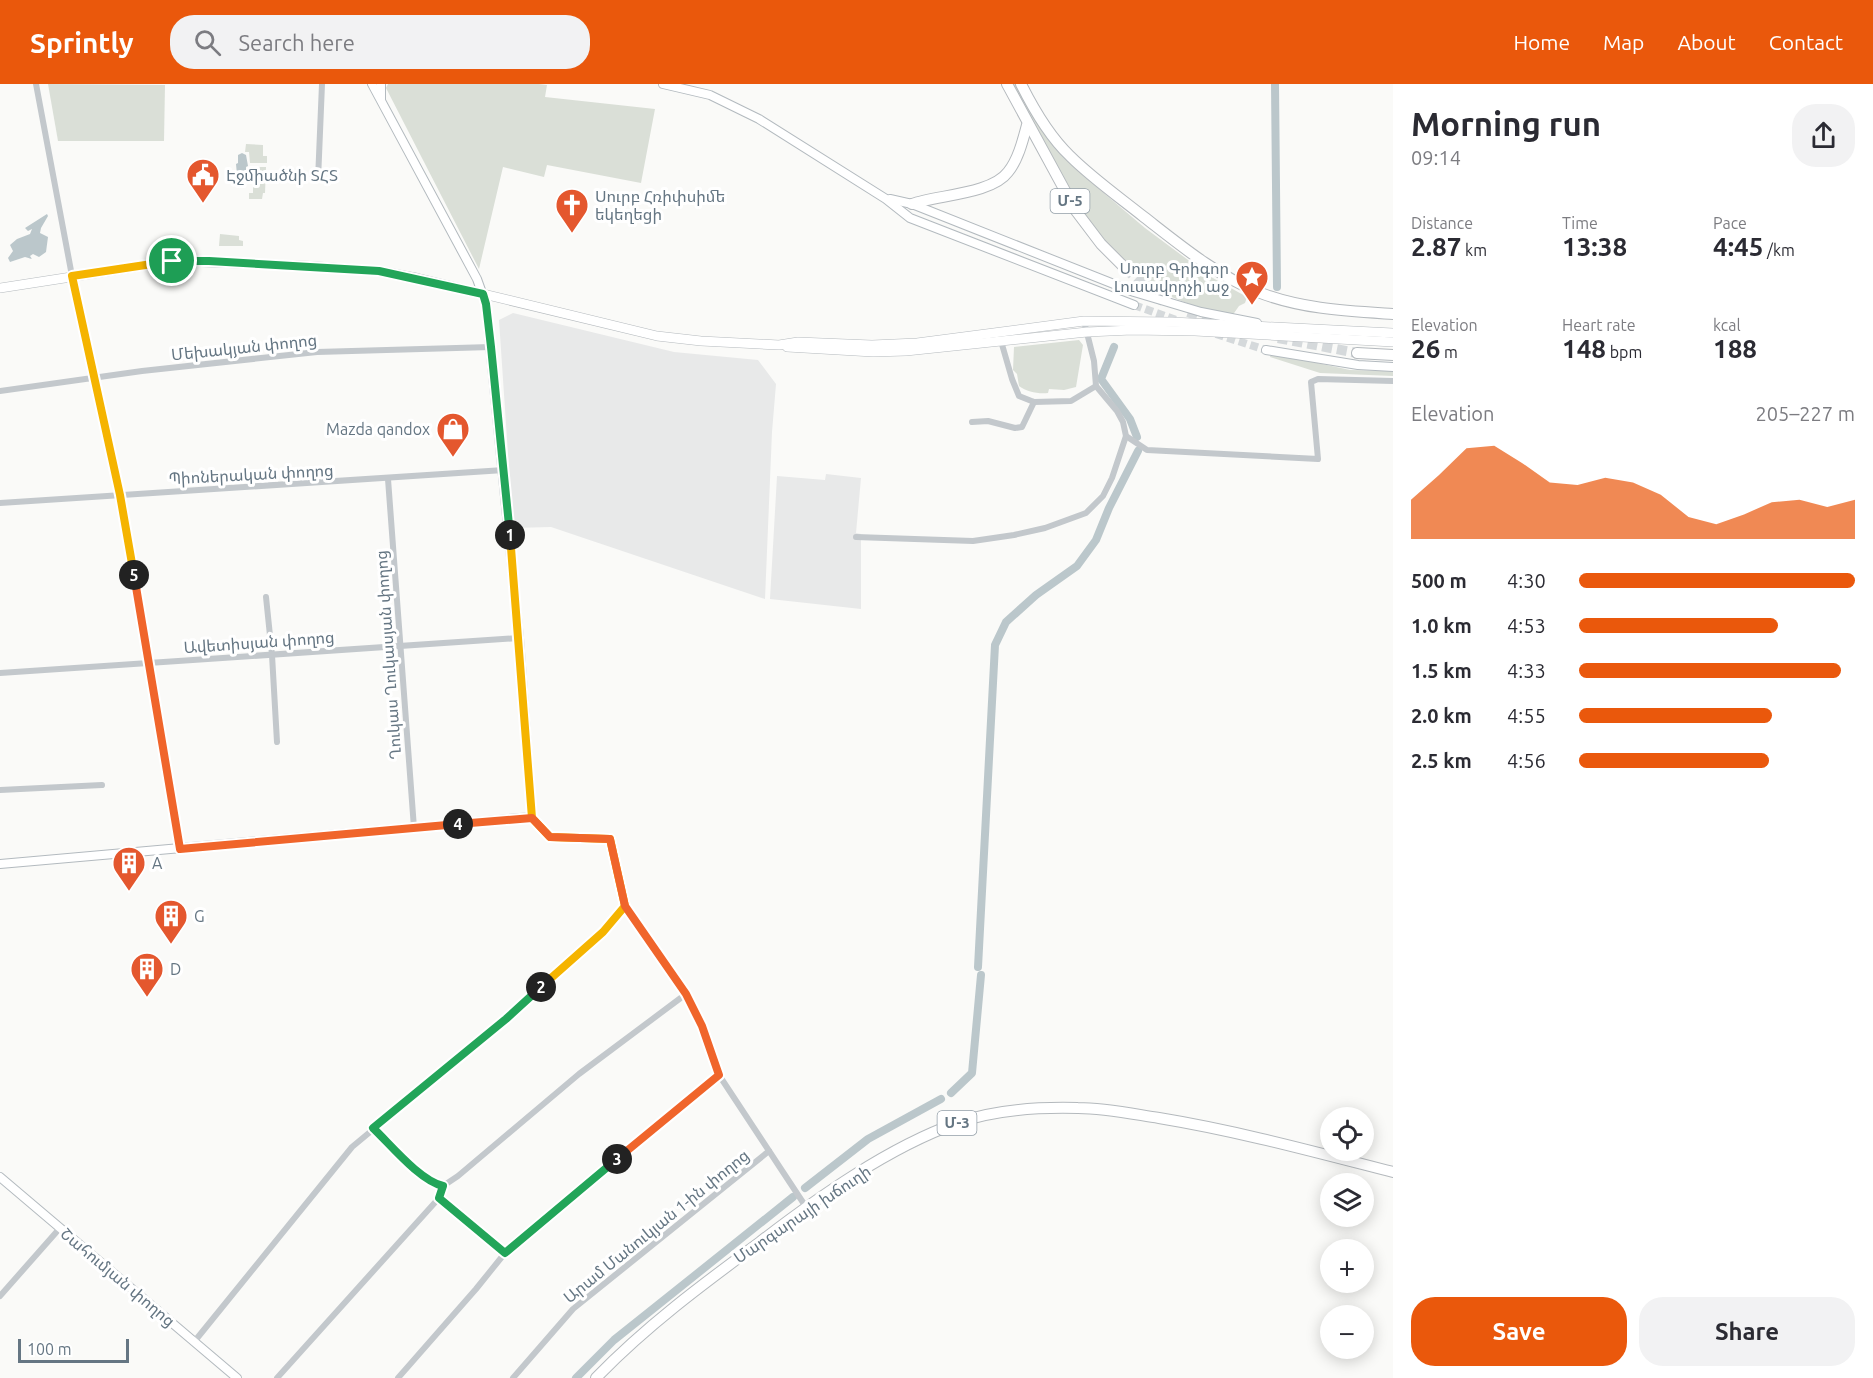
<!DOCTYPE html>
<html lang="en">
<head>
<meta charset="utf-8">
<style>
	:root { --surface:#fff; --page:#f2f2f3; --text:#2b2b33; --muted:#7c7c81; --accent:#ea580c }
	body { margin:0; font-family:Ubuntu,"Noto Sans Armenian",sans-serif; background:var(--page); color:var(--text); height:100vh; display:flex; flex-direction:column; font-size:22px; white-space:nowrap }
	* { box-sizing:border-box; margin:0 }
	p { font-size:20px; color:var(--muted) }
	.icon { flex:none; width:33px; height:33px; fill:none; stroke:currentColor; stroke-width:2; stroke-linecap:round; stroke-linejoin:round }
	.map { position:relative; flex:1; overflow:hidden }
	.details { display:flex; flex-direction:column; background:var(--surface); width:480px }
	.details>* { flex:none }
	.tools { position:absolute; left:1320px; top:1023px; display:grid; gap:12px }
	.tools a { display:grid; place-items:center; width:54px; height:54px; border-radius:50%; background:var(--surface); box-shadow:0 3px 15px #0003; font-size:30px }
	.scale { position:absolute; left:18px; bottom:15px; width:111px; box-sizing:border-box; padding-left:6px; border:3px solid #657683; border-top:0; font-size:16px; line-height:21px; white-space:nowrap; color:#657683; -webkit-text-stroke:4px #fff; paint-order:stroke }
	.pin { position:absolute; display:grid; place-items:center; width:51px; height:51px; color:#fff; margin:-26px; border:3px solid #fff; border-radius:50%; box-shadow:0 2px 6px #0007 }
	.km { position:absolute; width:30px; height:30px; margin:-15px; border-radius:50%; background:#222; color:#fff; font-size:16px; line-height:30px; text-align:center }
	.round { display:grid; place-items:center; flex:none; width:63px; height:63px; border-radius:24px; background:var(--page) }
	.head { display:flex; align-items:center; justify-content:space-between; height:102px; padding:0 18px }
	h1 { font-size:33px; font-weight:600; line-height:45px }
	.metrics { display:grid; grid-template-columns:repeat(3,1fr); gap:9px; height:102px; padding:6px 18px }
	.metrics div { display:grid; align-content:center }
	.metrics b { font-size:26px; font-weight:600 }
	.metrics small { font-size:16px; font-weight:400 }
	.metrics p { font-size:16px }
	.chart { height:168px; padding:12px 18px }
	.chart p { display:flex; justify-content:space-between }
	.chart svg { width:100%; height:108px; margin-top:6px; fill:var(--accent); opacity:.7 }
	.primary-button { display:flex; gap:12px; margin-top:auto; padding:12px 18px }
	.primary-button a { flex:1; height:69px; border-radius:24px; background:var(--accent); color:#fff; font-size:24px; font-weight:600; line-height:69px; text-align:center }
	.primary-button a+a { background:var(--page); color:var(--text) }
	ul { padding:0 18px; list-style:none; font-size:20px }
	li { display:grid; grid-template-columns:96px 72px 1fr; align-items:center; height:45px }
	li i { height:15px; border-radius:8px; background:var(--accent) }
	header { display:flex; align-items:center; gap:36px; box-sizing:border-box; height:84px; padding:0 30px; background:var(--accent); color:#fff }
	header strong { font-size:28px }
	nav { display:flex; gap:33px; margin-inline-start:auto; font-size:21px }
	.search { width:420px; height:54px; background:var(--page); display:flex; align-items:center; gap:15px; box-sizing:border-box; padding:0 21px; border-radius:24px; color:var(--muted); font-size:22px }
	main { display:flex; flex:1; min-height:0 }
	.map>svg:first-child { display:block }
	.built { fill:#e8e9e9 }
	.green { fill:#dadfd7 }
	.water { fill:#bbc7cb }
	.lines { fill:none; stroke-linecap:round; stroke-linejoin:round }
	.canal { stroke:#bbc7cb; stroke-width:8 }
	.secondary-tunnel { stroke:#d5d9db; stroke-width:8; stroke-dasharray:8 4; stroke-linecap:butt }
	.highway-tunnel { stroke:#d5d9db; stroke-width:10; stroke-dasharray:10 5; stroke-linecap:butt }
	.secondary-casing { stroke:#b3babf; stroke-width:10 }
	.primary-casing { stroke:#b5babe; stroke-width:10 }
	.highway-casing { stroke:#b4b9bd; stroke-width:12 }
	.street { stroke:#c3c8cc; stroke-width:6 }
	.secondary { stroke:#fff; stroke-width:8 }
	.primary { stroke:#fff; stroke-width:9 }
	.highway { stroke:#fff; stroke-width:10 }
	.split-1-casing { stroke:#fff; stroke-width:12 }
	.split-2-casing { stroke:#fff; stroke-width:12 }
	.split-3-casing { stroke:#fff; stroke-width:12 }
	.split-4-casing { stroke:#fff; stroke-width:12 }
	.split-5-casing { stroke:#fff; stroke-width:12 }
	.split-6-casing { stroke:#fff; stroke-width:12 }
	.split-1 { stroke:#22a559; stroke-width:8 }
	.split-2 { stroke:#f5b400; stroke-width:8 }
	.split-3 { stroke:#22a559; stroke-width:8 }
	.split-4 { stroke:#f0652b; stroke-width:8 }
	.split-5 { stroke:#f0652b; stroke-width:8 }
	.split-6 { stroke:#f5b400; stroke-width:8 }
	.labels { text-anchor:middle; stroke-width:6; stroke-linejoin:round; paint-order:stroke }
	.shield { fill:#fff; stroke:#939fa8; stroke-width:1.5 }
	.shield-label { font-size:15px; font-weight:bold; fill:#657683 }
	.poi-label { font-size:16px; fill:#657683; stroke:#fff; text-anchor:start }
	.street-label { font-size:16px; fill:#657683; stroke:#fff }
</style>
</head>
<body>
<header>
<strong>Sprintly</strong>
<div class="search"><svg class="icon" aria-label="search" viewBox="0 0 24 24"><circle cx="10" cy="10" r="6"/><path d="M15 15l6 6"/></svg>Search here</div>
<nav><a>Home</a><a>Map</a><a>About</a><a>Contact</a></nav>
</header>
<main>
<div class="map">
<svg width="1393" height="1294" viewBox="0 0 1393 1294">
	<rect width="100%" height="100%" fill="#fafaf8"/>
	<g class="built">
		<polygon points="513,229 674,268 758,276 776,300 772,348 765,515 551,443 513,444 499,236"/>
		<polygon points="826,390 861,394 856,449 861,450 861,525 770,515 777,392 825,396"/>
	</g>
	<g class="green">
		<polygon points="48,0 165,1 164,57 58,57"/>
		<polygon points="388,0 539,0 547,1 545,13 655,25 641,99 547,81 544,93 503,83 479,185 386,4"/>
		<path d="M1011,0H1018L1060,66L1092,99L1145,144L1211,193L1247,213L1245,219L1239,222L1232,232C1205,225 1179,219 1155,204C1094,169 1045,61 1011,0Z"/>
		<polygon points="246,60 263,61 263,72 267,72 267,79 250,79 249,68 245,68"/>
		<polygon points="251,83 266,83 265,109 263,109 262,115 249,115 249,109 253,109 253,96 249,95 249,85"/>
		<polygon points="220,150 239,152 239,156 243,157 243,162 219,162"/>
		<path d="M1079,256L1083,261L1076,303L1064,306L1049,305L1048,309C1038,310 1027,308 1019,302L1017,290L1013,286L1014,263Z"/>
		<polygon points="1271,269 1350,286 1393,287 1393,292 1320,289 1270,273"/>
	</g>
	<g class="water">
		<polygon points="242,69 246,71 248,82 246,83 246,91 237,91 236,80 238,79 238,71"/>
		<polygon points="47,130 48,132 41,144 40,149 48,153 46,168 39,173 33,170 30,172 32,175 25,173 10,178 8,174 13,167 10,161 17,155 30,150 32,145 28,147 25,144"/>
	</g>
	<g class="lines">
		<g class="canal">
			<polyline points="1275,0 1277,203"/>
			<polyline points="1114,263 1101,295 1130,335 1137,353"/>
			<polyline points="978,883 995,561 1006,538 1036,511 1077,482 1096,456 1109,424 1138,367"/>
			<polyline points="951,1009 972,989 981,891"/>
			<polyline points="805,1104 868,1055 941,1015"/>
			<polyline points="576,1294 614,1256 793,1113"/>
		</g>
		<g class="secondary-tunnel">
			<polyline points="1134,221 1179,237"/>
			<polyline points="1216,250 1266,266"/>
		</g>
		<g class="highway-tunnel">
			<polyline points="1125,184 1157,214 1163,217"/>
			<polyline points="1188,228 1222,240"/>
			<polyline points="1278,254 1357,269"/>
		</g>
		<g class="secondary-casing">
			<g id="secondary">
				<polyline points="663,0 710,11 759,35 886,115 910,134 1134,221"/>
				<polyline points="381,15 381,0"/>
				<polyline points="890,115 912,120 1134,208 1201,228 1257,239"/>
				<polyline points="1266,266 1358,281 1393,283"/>
				<polyline points="0,780 532,733 519,554 486,220 477,195 372,0"/>
				<polyline points="0,1093 237,1294"/>
			</g>
		</g>
		<g class="primary-casing">
			<g id="primary">
				<polyline points="0,204 174,177 310,182 379,187 417,194 657,252 701,257 779,261 798,258 872,261 917,259 1084,237 1172,238 1393,249"/>
				<polyline points="787,263 873,268 906,267 1087,248 1132,246 1195,247 1393,258"/>
			</g>
		</g>
		<g class="highway-casing">
			<g id="highway">
				<polyline points="1007,0 1076,127 1101,160 1125,184"/>
				<path d="M1021,0C1034,26 1049,52 1070,72C1092,94 1119,113 1144,133C1180,161 1216,191 1258,208C1301,225 1347,227 1393,230"/>
				<path d="M912,120C937,111 992,110 1008,88C1018,76 1023,56 1027,41"/>
				<polyline points="1357,269 1393,271"/>
				<path d="M596,1294C645,1243 703,1200 760,1158C817,1114 889,1063 957,1039C993,1026 1040,1023 1078,1024C1105,1024 1133,1030 1159,1034C1238,1047 1315,1068 1393,1088"/>
			</g>
		</g>
		<g class="street">
			<polyline points="36,0 72,192 120,411 150,579 180,765"/>
			<polyline points="318,96 322,0"/>
			<polyline points="1084,237 1094,277 1096,302 1117,327 1123,338 1126,352 1147,366 1318,375 1311,298 1318,295 1393,297"/>
			<polyline points="1001,257 1012,295 1019,312 1034,318 1071,317 1096,302"/>
			<polyline points="0,307 142,287 317,268 491,263"/>
			<polyline points="972,338 988,337 1015,344 1022,343 1034,318"/>
			<polyline points="388,395 414,744"/>
			<polyline points="0,419 504,386"/>
			<polyline points="856,453 973,457 1014,451 1045,444 1086,429 1103,412 1112,394 1126,352"/>
			<polyline points="266,513 272,571 277,658"/>
			<polyline points="0,589 519,554"/>
			<polyline points="0,706 102,701"/>
			<polyline points="532,733 550,753 610,755 625,822 686,910 702,942 719,991 806,1123"/>
			<path d="M373,1044C391,1061 419,1096 443,1102"/>
			<polyline points="439,1114 505,1169"/>
			<polyline points="0,1212 60,1144"/>
			<polyline points="194,1258 352,1063 506,935 603,847 625,822"/>
			<polyline points="277,1294 439,1114 443,1102 458,1092 579,990 686,910"/>
			<polyline points="398,1294 476,1205 505,1169 719,991"/>
			<polyline points="513,1294 573,1225 769,1067"/>
		</g>
		<use href="#secondary" class="secondary"/>
		<use href="#primary" class="primary"/>
		<use href="#highway" class="highway"/>
	</g>
	<g class="lines">
		<g class="split-1-casing">
			<polyline id="split-1" points="172,177 209,177 379,187 483,210 486,220 491,263 510,451"/>
		</g>
		<g class="split-2-casing">
			<polyline id="split-2" points="510,451 532,734 550,753 610,755 625,822 603,848 541,903"/>
		</g>
		<g class="split-3-casing">
			<path id="split-3" d="M541,903L506,935L373,1044C391,1061 419,1096 443,1102L439,1114L505,1169L617,1075"/>
		</g>
		<g class="split-4-casing">
			<polyline id="split-4" points="458,740 532,734 550,753 610,755 625,822 686,910 702,942 719,991 617,1075"/>
		</g>
		<g class="split-5-casing">
			<polyline id="split-5" points="134,491 180,765 458,740"/>
		</g>
		<g class="split-6-casing">
			<polyline id="split-6" points="134,491 120,411 72,192 172,177"/>
		</g>
		<use href="#split-1" class="split-1"/>
		<use href="#split-2" class="split-2"/>
		<use href="#split-3" class="split-3"/>
		<use href="#split-4" class="split-4"/>
		<use href="#split-5" class="split-5"/>
		<use href="#split-6" class="split-6"/>
	</g>
	<defs>
		<g id="civic-pin" transform="scale(1.725)"><path d="M0 17L-7.5 6A9.5 9.5 0 1 1 7.5 6Z" fill="#e4572e" stroke="#fff"/><path d="M-.6-6.5H3V-4.5H.6V-3L4-1V1h2V6H-6V1h2V-1L-.6-3ZM-1.2 2.5V6h2.4V2.5Z" fill="#fff"/></g>
		<g id="church-pin" transform="scale(1.725)"><path d="M0 17L-7.5 6A9.5 9.5 0 1 1 7.5 6Z" fill="#e4572e" stroke="#fff"/><path d="M-1.2-6h2.4v3.5h3.3v2.4h-3.3V6h-2.4V-.1h-3.3v-2.4h3.3Z" fill="#fff"/></g>
		<g id="sight-pin" transform="scale(1.725)"><path d="M0 17L-7.5 6A9.5 9.5 0 1 1 7.5 6Z" fill="#e4572e" stroke="#fff"/><path d="M0-6L1.8-2.2L6-1.7L2.9 1.2L3.7 5.4L0 3.3L-3.7 5.4L-2.9 1.2L-6-1.7L-1.8-2.2Z" fill="#fff"/></g>
		<g id="shop-pin" transform="scale(1.725)"><path d="M0 17L-7.5 6A9.5 9.5 0 1 1 7.5 6Z" fill="#e4572e" stroke="#fff"/><path d="M-5-2.5h2.3a2.7 3.5 0 0 1 5.4 0H5L5.5 6h-11ZM-1.5-2.5h3a1.5 2.3 0 0 0-3 0Z" fill="#fff"/></g>
		<g id="building-pin" transform="scale(1.725)"><path d="M0 17L-7.5 6A9.5 9.5 0 1 1 7.5 6Z" fill="#e4572e" stroke="#fff"/><path d="M-4-6H4V6H1V3H-1V6H-4ZM-2.5-4.3h1.7v1.8h-1.7ZM.8-4.3h1.7v1.8H.8ZM-2.5-1h1.7V.8h-1.7ZM.8-1h1.7V.8H.8Z" fill="#fff"/></g>
	</defs>
	<g fill-rule="evenodd">
		<use href="#civic-pin" x="203" y="91"/>
		<use href="#church-pin" x="572" y="121"/>
		<use href="#sight-pin" x="1252" y="193"/>
		<use href="#shop-pin" x="453" y="345"/>
		<use href="#building-pin" x="129" y="779"/>
		<use href="#building-pin" x="171" y="832"/>
		<use href="#building-pin" x="147" y="885"/>
	</g>
	<g class="labels">
		<g class="shield">
			<rect x="1050.5" y="105" width="39" height="24" rx="4.5"/>
			<rect x="937.5" y="1027" width="39" height="24" rx="4.5"/>
		</g>
		<g class="shield-label">
			<text x="1070" y="122">Մ-5</text>
			<text x="957" y="1044">Մ-3</text>
		</g>
		<g class="poi-label">
			<text x="226" y="97">Էջմիածնի ՏՀՏ</text>
			<text x="595" y="118">Սուրբ Հռիփսիմե<tspan x="595" dy="18">եկեղեցի</tspan></text>
			<text x="1229" y="190" text-anchor="end">Սուրբ Գրիգոր<tspan x="1229" dy="18">Լուսավորչի աջ</tspan></text>
			<text x="430" y="351" text-anchor="end">Mazda qandox</text>
			<text x="152" y="785">A</text>
			<text x="194" y="838">G</text>
			<text x="170" y="891">D</text>
		</g>
		<g class="street-label">
			<text transform="translate(244 263) rotate(-6)" y="6">Մեխակյան փողոց</text>
			<text transform="translate(251 390) rotate(-3)" y="6">Պիոներական փողոց</text>
			<text transform="translate(259 558) rotate(-4)" y="6">Ավետիսյան փողոց</text>
			<text transform="translate(388 571) rotate(-94)" y="6">Ղուկաս Ղուկասյան փողոց</text>
			<text transform="translate(802 1130) rotate(-34)" y="6">Մարգարայի խճուղի</text>
			<text transform="translate(656 1142) rotate(-39)" y="6">Արամ Մանուկյան 1-ին փողոց</text>
			<text transform="translate(118 1193) rotate(40)" y="6">Շահումյան փողոց</text>
		</g>
	</g>
</svg>
<div class="tools">
<a><svg class="icon" aria-label="locate" viewBox="0 0 24 24"><circle cx="12" cy="12" r="6"/><path d="M12 2v4M12 18v4M2 12h4M18 12h4"/></svg></a>
<a><svg class="icon" aria-label="layers" viewBox="0 0 24 24"><path d="M12 4l9 5-9 5-9-5zM3 14l9 5 9-5"/></svg></a>
<a>+</a>
<a>−</a>
</div>
<div class="scale">100 m</div>
<div class="pin" style="left:172px;top:177px;background:#1e9e55"><svg class="icon" aria-label="arrive" viewBox="0 0 24 24"><path d="M6 21V4h12l-3 4 3 4H6"/></svg></div>
<b class="km" style="left:510px;top:451px">1</b>
<b class="km" style="left:541px;top:903px">2</b>
<b class="km" style="left:617px;top:1075px">3</b>
<b class="km" style="left:458px;top:740px">4</b>
<b class="km" style="left:134px;top:491px">5</b>
</div>
<section class="details">
<div class="head"><div><h1>Morning run</h1><p>09:14</p></div><a class="round"><svg class="icon" aria-label="share" viewBox="0 0 24 24"><path d="M12 15V3M7 8l5-5 5 5M5 13v7h14v-7"/></svg></a></div>
<div class="metrics">
<div><p>Distance</p><b>2.87<small> km</small></b></div>
<div><p>Time</p><b>13:38</b></div>
<div><p>Pace</p><b>4:45<small> /km</small></b></div>
</div>
<div class="metrics">
<div><p>Elevation</p><b>26<small> m</small></b></div>
<div><p>Heart rate</p><b>148<small> bpm</small></b></div>
<div><p>kcal</p><b>188</b></div>
</div>
<div class="chart"><p><span>Elevation</span>205–227 m</p>
<svg viewBox="0 0 160 44" preserveAspectRatio="none"><path d="M0 44V28L10 18L20 7L30 6L40 13L50 21L60 22L70 19L80 21L90 26L100 35L110 38L120 34L130 29L140 28L150 31L160 28V44z"/></svg>
</div>
<ul>
<li><b>500 m</b>4:30<i style="width:100%"></i></li>
<li><b>1.0 km</b>4:53<i style="width:72%"></i></li>
<li><b>1.5 km</b>4:33<i style="width:95%"></i></li>
<li><b>2.0 km</b>4:55<i style="width:70%"></i></li>
<li><b>2.5 km</b>4:56<i style="width:69%"></i></li>
</ul>
<div class="primary-button"><a>Save</a><a>Share</a></div>
</section>
</main>
</body>
</html>
